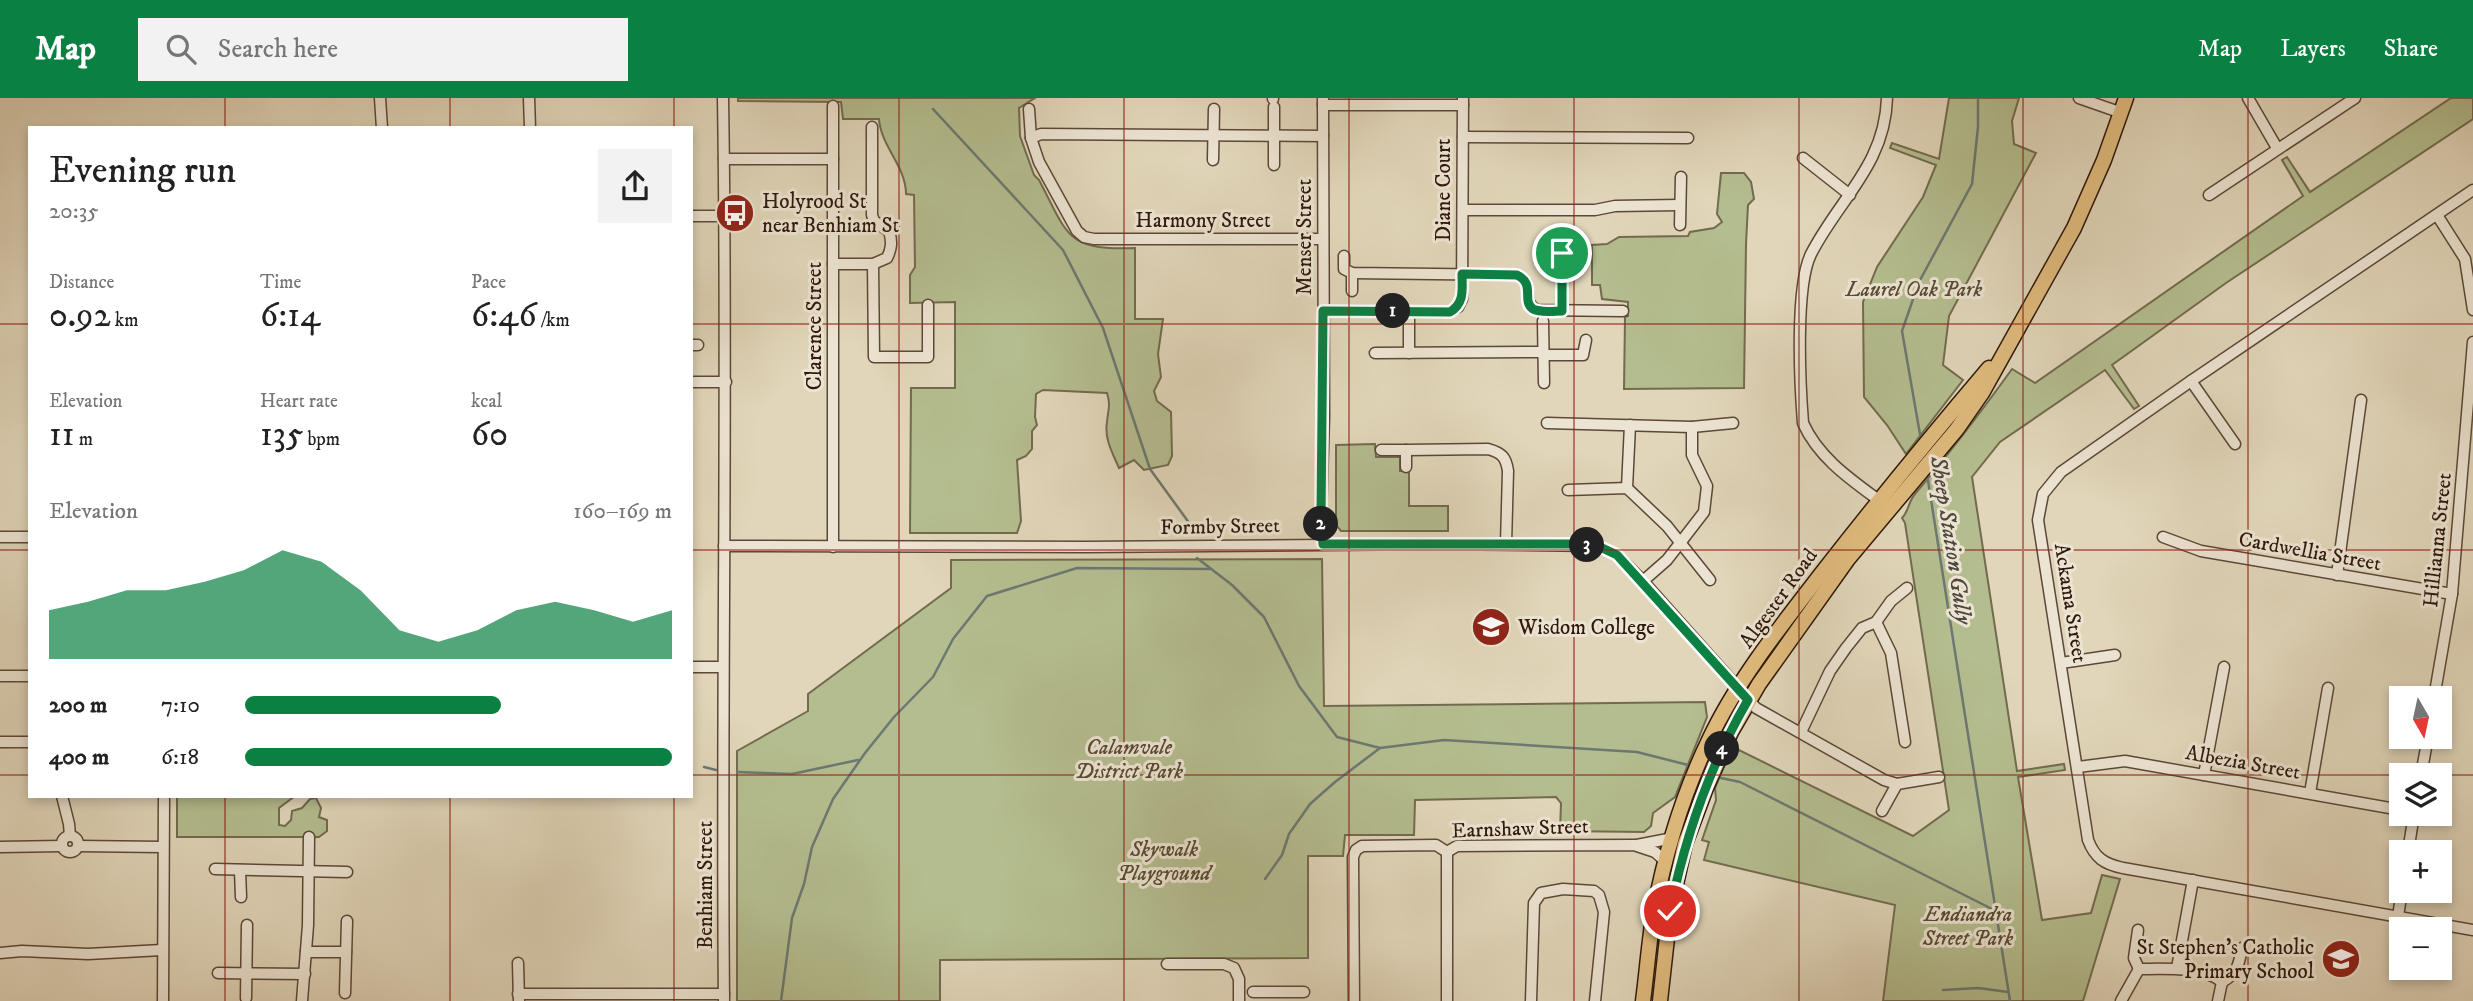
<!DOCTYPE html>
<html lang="en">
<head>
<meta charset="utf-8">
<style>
	:root { --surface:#fff; --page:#f2f2f2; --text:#222; --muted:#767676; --accent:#0b8043 }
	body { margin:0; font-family:"IM FELL DW Pica",serif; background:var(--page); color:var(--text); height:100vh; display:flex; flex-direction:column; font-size:26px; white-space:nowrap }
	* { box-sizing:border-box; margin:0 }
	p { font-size:23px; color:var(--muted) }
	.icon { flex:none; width:38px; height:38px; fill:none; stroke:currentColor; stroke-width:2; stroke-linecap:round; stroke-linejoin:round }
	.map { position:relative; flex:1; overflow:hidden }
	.drawer { position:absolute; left:28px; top:28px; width:665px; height:672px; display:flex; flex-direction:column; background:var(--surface); border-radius:0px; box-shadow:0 4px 10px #0003 }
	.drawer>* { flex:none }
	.needle { width:46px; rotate:171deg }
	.controls { position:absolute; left:2389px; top:588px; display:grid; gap:14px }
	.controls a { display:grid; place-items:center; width:63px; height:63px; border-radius:0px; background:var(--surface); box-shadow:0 4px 10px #0003; font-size:35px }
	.pin { position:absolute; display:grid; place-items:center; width:60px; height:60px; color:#fff; margin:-30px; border:4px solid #fff; border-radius:50%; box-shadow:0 2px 7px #0007 }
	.km { position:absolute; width:35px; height:35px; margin:-18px; border-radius:50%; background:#222; color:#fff; font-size:19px; line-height:35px; text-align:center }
	.round { display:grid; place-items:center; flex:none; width:74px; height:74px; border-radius:0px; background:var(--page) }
	.overview { display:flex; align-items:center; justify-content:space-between; height:119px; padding:0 21px }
	h1 { font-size:38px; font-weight:600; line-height:52px }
	.figures { display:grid; grid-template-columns:repeat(3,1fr); gap:10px; height:119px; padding:7px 21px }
	.figures div { display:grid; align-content:center }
	.figures b { font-size:35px; font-weight:600 }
	.figures small { font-size:19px; font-weight:400 }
	.figures p { font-size:19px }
	.chart { height:196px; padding:14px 21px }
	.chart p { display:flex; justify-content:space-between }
	.chart svg { width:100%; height:126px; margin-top:7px; fill:var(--accent); opacity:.7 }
	ul { padding:0 21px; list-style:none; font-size:23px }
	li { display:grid; grid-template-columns:112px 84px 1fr; align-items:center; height:52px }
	li i { height:18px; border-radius:9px; background:var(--accent) }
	header { display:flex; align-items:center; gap:42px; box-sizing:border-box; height:98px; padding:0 35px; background:var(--accent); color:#fff }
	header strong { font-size:33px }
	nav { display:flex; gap:38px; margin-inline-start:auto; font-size:24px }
	.search { width:490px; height:63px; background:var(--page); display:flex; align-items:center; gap:18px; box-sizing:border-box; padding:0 24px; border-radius:0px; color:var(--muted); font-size:26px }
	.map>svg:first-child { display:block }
	.green { fill:#b4bd8f; stroke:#726b4e; stroke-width:2 }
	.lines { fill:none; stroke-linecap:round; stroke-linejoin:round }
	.stream { stroke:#6c7871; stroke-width:2.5 }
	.minor-casing { stroke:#5c4838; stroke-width:13 }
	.major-casing { stroke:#2f190c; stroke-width:17 }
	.minor { stroke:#ece4d2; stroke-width:10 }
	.major { stroke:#e0bb7d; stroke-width:14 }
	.route-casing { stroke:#fff; stroke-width:14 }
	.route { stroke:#0b8043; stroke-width:9 }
	.grid { fill:none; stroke:#8f2418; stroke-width:2; stroke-opacity:0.55 }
	.labels { text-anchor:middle; stroke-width:6; stroke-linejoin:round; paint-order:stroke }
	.street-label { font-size:21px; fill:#2f190c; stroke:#ece4d2 }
	.poi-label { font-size:21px; fill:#2f190c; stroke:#ece4d2; text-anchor:start }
	.park-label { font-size:21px; font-style:italic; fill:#574a33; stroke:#ece4d2 }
	.water-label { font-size:23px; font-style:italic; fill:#4e493f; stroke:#ece4d2 }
</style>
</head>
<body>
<header>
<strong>Map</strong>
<div class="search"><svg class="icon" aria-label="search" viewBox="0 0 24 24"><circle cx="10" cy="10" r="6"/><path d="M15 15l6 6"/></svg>Search here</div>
<nav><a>Map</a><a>Layers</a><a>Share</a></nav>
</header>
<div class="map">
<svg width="2473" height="903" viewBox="0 0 2473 903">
	<rect width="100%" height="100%" fill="#e1d6ba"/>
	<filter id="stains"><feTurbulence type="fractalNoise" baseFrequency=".00286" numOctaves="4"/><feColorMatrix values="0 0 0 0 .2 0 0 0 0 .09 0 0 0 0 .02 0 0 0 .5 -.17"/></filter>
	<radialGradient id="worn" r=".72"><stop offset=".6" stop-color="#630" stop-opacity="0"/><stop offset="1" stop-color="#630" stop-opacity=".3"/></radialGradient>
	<g class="green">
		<path d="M738,0H1035L1019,10L1020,38L1034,77L1039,82C1068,137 1066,153 1135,150V221H1163L1158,256L1161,279L1154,293L1157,303L1171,314L1172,358L1168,367L1144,372L1134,362L1119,370C1113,356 1104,341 1107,324C1108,312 1111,308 1107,295L1043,292L1036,296L1035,319L1037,327L1032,333V351L1026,358L1017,362L1021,423L1017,435H910L911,290H955V204L910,205V177L915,169L914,97L906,96C906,68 881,49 879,21H843L841,4L738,3Z"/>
		<polygon points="1949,0 2019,0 2012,23 2014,46 2036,55 1949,218 1943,267 1963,282 1906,356 1887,327 1864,299 1863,204 1877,169 1923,99 1936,67 1890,50 1892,45 1939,61"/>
		<path d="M2451,0H2473V21L2226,185L2112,267L2139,308L2134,311L2105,272L2000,344L1972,379L2017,673L2064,666L2065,672L2018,679L2042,822L2091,815L2102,777L2120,781L2083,903H1883L1895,807L1704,762L1709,744L1702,742L1716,702L1715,690L1724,668L1739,652L1913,738L1949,712L1905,425L1902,420C1909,413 1908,404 1915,396C1949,356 1981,314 2012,271L2035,285L2303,98L2282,62L2287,59L2310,94Z"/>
		<polygon points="1721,75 1744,75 1751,84 1754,101 1748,107 1746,146 1744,290 1624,291 1625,219 1628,218 1628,204 1602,201 1600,187 1592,187 1592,147 1607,146 1619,139 1688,138 1690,134 1714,130 1722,124 1717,116"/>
		<polygon points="1375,346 1376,359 1400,359 1400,373 1409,373 1409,408 1448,408 1448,433 1341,433 1336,427 1336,347"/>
		<polygon points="1322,461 1324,608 1705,604 1707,619 1675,699 1653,715 1651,728 1644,734 1560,733 1561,705 1556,699 1415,702 1414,737 1345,737 1343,758 1308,758 1308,860 940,862 940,903 737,903 737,653 808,613 808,596 951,490 951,462"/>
		<polygon points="177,698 295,698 279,710 279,727 285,728 291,722 292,713 302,710 310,701 316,700 321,710 319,719 327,722 327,733 319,739 177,739"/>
	</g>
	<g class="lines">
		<g class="stream">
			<polyline points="933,11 1063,152 1103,230 1150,371 1195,433"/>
			<polyline points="1921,342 1902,233 1919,184 1972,86 1978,29 1978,0"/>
			<polyline points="1927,376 2010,903"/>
			<polyline points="1197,460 1232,487 1264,519 1299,588 1337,639 1380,650 1444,642 1637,654 1688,667"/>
			<polyline points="704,669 716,672"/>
			<polyline points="737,674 792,676 858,662"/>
			<polyline points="1721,680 1740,684 1994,812"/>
			<polyline points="1265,781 1282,757 1289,736 1310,706 1335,684 1380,650"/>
			<polyline points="1943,892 1978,890 2008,894"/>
			<polyline points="781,903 792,820 804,786 812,749 833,701 865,655 894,619 933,579 953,541 987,498 1077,470 1210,471"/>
		</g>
		<g class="minor-casing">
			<g id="minor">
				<polyline points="380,0 382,30"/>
				<polyline points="529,0 530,30"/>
				<path d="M723,0C728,301 721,602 724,903"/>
				<polyline points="1273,0 1273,1"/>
				<polyline points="2079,0 2122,15"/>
				<polyline points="2248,0 2277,50"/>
				<polyline points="1323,7 1463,7"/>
				<polyline points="833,8 833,449"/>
				<polyline points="1274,9 1274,67"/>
				<polyline points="1029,11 1031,40 1039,64 1077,133 1084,139 1094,141 1323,141"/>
				<polyline points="1463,39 1688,40"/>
				<polyline points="1031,40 1041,36 1323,38"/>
				<polyline points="1803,60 1850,97"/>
				<polyline points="724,61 833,61"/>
				<polyline points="1213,62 1214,11"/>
				<path d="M2473,92L2191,283L2061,374L2043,396L2038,422L2088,742C2095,760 2104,766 2123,770L2473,832"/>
				<polyline points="2209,97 2355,0"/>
				<polyline points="1463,112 1595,112 1615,108 1680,107"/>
				<polyline points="2437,117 2465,161 2473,212"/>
				<polyline points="691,118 725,118"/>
				<polyline points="1680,127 1681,79"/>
				<polyline points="1562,155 1562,213"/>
				<path d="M1344,158V171L1352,175L1517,177C1537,186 1519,203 1537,212L1623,213"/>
				<path d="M833,166H873L887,160C892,150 892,143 889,133L874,123L872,117V29"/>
				<polyline points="873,166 874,259 928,259 928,207"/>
				<polyline points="1352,193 1352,175"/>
				<polyline points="1323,213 1450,214 1458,209 1462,201 1463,0"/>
				<polyline points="1543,223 1544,285"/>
				<polyline points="691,247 698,247"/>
				<polyline points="1375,255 1543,254"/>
				<polyline points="1409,255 1409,214"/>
				<polyline points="1543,257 1583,257 1586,242"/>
				<polyline points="2191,283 2235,346"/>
				<polyline points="691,284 726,284"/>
				<polyline points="1547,325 1692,329 1733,325"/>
				<polyline points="1381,352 1406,352 1406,369"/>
				<path d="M1406,352L1488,351C1502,355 1506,359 1508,373L1506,446"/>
				<polyline points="1627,390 1630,327"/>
				<polyline points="1568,392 1627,390 1667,428 1710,482"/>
				<path d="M1884,406C1853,383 1819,361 1803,325C1800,287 1795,188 1811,156C1839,101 1885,67 1887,0"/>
				<polyline points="0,439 30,439"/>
				<polyline points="2163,439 2201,453 2452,496"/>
				<polyline points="1323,446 1321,419 1324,318 1323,0"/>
				<polyline points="724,448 1086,449 1435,446 1598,448 1617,457 1643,483 1756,610 1884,682 1897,686 1939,679"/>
				<polyline points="2337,477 2361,302"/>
				<polyline points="1643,483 1667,462 1704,414 1707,388 1692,357 1692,329"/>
				<polyline points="1876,524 1891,555 1905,644"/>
				<polyline points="2061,565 2115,557"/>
				<polyline points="691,569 722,569"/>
				<polyline points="0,578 30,578"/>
				<polyline points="2434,600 2452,496 2473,244"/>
				<polyline points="1801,634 1830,573 1846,550 1862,530 1876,524 1891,503 1907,490"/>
				<polyline points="0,644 30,644"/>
				<polyline points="2078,669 2125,663 2401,712"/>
				<polyline points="2204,677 2224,569"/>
				<polyline points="2421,677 2428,639"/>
				<polyline points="2310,695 2328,590"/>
				<polyline points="62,698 69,726 70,738"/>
				<polyline points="1882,713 1897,686"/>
				<circle cx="70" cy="746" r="8"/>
				<polyline points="1637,747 1673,740"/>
				<polyline points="78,748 163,749"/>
				<polyline points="0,749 62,748"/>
				<polyline points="1447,754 1447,903"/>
				<polyline points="2408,754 2414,716"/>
				<polyline points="215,771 347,774"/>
				<polyline points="240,772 241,799"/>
				<polyline points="2398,818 2402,793"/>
				<polyline points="2138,832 2134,860 2139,871"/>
				<polyline points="306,854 346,854"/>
				<polyline points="0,855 22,853 88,856 162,852"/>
				<polyline points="518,865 519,903"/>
				<polyline points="1167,866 1224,866 1234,870 1239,881 1239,903"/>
				<polyline points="2177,870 2193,782"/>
				<polyline points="218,875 305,876"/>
				<path d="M2222,884C2237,876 2239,867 2242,850"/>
				<polyline points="1253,894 1304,894"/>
				<polyline points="345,895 347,823"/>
				<polyline points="518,896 724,896"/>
				<polyline points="246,900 247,827"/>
				<polyline points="163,903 164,698"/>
				<polyline points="302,903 308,827 309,739"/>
				<polyline points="1354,903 1353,759 1356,752 1362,748 1436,747 1447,754 1457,748 1634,747 1655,754 1666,764"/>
				<polyline points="1531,903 1534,805 1541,795 1563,791 1594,793 1599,797 1604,814 1595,903"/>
				<path d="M2121,903L2139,871C2162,871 2204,868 2222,884L2218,903"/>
			</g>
		</g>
		<g class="major-casing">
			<g id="major">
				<path d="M1643,903C1647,873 1649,843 1654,814C1665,755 1683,696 1709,642C1737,582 1784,524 1825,471C1878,403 1933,336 1989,270"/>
				<polyline points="1660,903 1670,813 1685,746 1706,690 1731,634 1759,586 1848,461 1957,331 1982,295 2074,130 2104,62 2126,0"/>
			</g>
		</g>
		<use href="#minor" class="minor"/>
		<use href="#major" class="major"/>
	</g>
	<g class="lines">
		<g class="route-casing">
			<path id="route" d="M1562,155V213C1554,213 1540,215 1533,211C1521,203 1536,186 1517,177L1462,176C1462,191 1465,205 1450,214L1323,213L1321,419L1323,446H1576L1598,448L1617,457L1748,602C1710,667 1685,739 1670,813"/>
		</g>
		<use href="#route" class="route"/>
	</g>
	<path class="grid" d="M225,0V30M450,0V30M674,0V30M899,0V903M1124,0V903M1349,0V903M1574,0V903M1799,0V903M2023,0V903M2248,0V903M0,226H30M691,226H2473M0,452H30M691,452H2473M0,677H30M691,677H2401M2401,677H2440M2440,677H2473M225,698V903M450,698V903M674,698V903"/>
	<defs>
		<g id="bus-disc" transform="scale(2.0125)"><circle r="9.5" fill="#8f2418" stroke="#ece4d2"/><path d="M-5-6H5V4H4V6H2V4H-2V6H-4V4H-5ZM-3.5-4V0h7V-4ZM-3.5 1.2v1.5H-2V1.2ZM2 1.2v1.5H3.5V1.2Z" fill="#fff"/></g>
		<g id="school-disc" transform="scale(2.0125)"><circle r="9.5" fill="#8f2418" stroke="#ece4d2"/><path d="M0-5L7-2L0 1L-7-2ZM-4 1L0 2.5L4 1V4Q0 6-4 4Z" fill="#fff"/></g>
	</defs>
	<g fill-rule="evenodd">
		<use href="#bus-disc" x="735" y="115"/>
		<use href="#school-disc" x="1491" y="529"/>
		<use href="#school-disc" x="2341" y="861"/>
	</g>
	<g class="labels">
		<g class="street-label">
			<text transform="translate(1443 92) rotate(-90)" y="7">Diane Court</text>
			<text x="1203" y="129">Harmony Street</text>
			<text transform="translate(1304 139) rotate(-90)" y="7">Menser Street</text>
			<text transform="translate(814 228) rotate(-90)" y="7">Clarence Street</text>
			<text transform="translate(1220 428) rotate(-1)" y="7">Formby Street</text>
			<text transform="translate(2437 442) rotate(-84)" y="7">Hillianna Street</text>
			<text transform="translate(2310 453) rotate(10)" y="7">Cardwellia Street</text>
			<text transform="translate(1778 500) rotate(-54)" y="7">Algester Road</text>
			<text transform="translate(2071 505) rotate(81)" y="7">Ackama Street</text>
			<text transform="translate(2243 664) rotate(10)" y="7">Albezia Street</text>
			<text transform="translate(1520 730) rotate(-2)" y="7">Earnshaw Street</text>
			<text transform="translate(705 787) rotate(-90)" y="7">Benhiam Street</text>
		</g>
		<g class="poi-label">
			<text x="762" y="110">Holyrood St<tspan x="762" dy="24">near Benhiam St</tspan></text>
			<text x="1518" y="536">Wisdom College</text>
			<text x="2314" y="856" text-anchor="end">St Stephen's Catholic<tspan x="2314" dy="24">Primary School</tspan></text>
		</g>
		<g class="park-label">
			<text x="1914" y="198">Laurel Oak Park</text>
			<text x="1129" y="656">Calamvale<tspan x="1129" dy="24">District Park</tspan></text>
			<text x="1164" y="758">Skywalk<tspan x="1164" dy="24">Playground</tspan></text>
			<text x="1968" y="823">Endiandra<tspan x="1968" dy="24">Street Park</tspan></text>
		</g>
		<g class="water-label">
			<text transform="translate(1952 442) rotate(81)" y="8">Sheep Station Gully</text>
		</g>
	</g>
	<rect width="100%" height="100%" filter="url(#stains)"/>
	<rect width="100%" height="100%" fill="url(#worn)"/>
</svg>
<div class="controls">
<a><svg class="needle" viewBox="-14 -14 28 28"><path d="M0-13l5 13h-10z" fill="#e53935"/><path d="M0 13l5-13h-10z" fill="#767676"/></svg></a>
<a><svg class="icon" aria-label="layers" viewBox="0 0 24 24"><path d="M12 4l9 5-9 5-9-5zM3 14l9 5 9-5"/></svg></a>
<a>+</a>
<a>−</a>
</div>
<div class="pin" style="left:1562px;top:155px;background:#1e9e55"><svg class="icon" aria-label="arrive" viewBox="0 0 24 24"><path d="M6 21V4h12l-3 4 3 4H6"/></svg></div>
<div class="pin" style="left:1670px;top:813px;background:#d93025"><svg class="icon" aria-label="check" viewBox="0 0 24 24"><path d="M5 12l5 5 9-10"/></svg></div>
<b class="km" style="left:1393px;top:213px">1</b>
<b class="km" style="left:1321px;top:426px">2</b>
<b class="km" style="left:1587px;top:447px">3</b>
<b class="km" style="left:1722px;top:651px">4</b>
<section class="drawer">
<div class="overview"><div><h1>Evening run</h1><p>20:35</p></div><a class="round"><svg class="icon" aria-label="share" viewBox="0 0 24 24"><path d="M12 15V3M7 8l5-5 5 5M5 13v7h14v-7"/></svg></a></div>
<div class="figures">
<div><p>Distance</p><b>0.92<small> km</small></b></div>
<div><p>Time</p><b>6:14</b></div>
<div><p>Pace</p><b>6:46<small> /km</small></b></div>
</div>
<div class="figures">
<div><p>Elevation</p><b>11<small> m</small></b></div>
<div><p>Heart rate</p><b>135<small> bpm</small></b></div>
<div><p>kcal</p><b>60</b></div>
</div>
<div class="chart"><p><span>Elevation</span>160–169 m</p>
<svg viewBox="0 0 160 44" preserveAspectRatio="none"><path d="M0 44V27L10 24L20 20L30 20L40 17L50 13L60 6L70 10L80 20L90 34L100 38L110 34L120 27L130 24L140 27L150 31L160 27V44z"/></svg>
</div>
<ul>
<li><b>200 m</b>7:10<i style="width:60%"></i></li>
<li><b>400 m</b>6:18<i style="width:100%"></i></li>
</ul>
</section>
</div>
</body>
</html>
